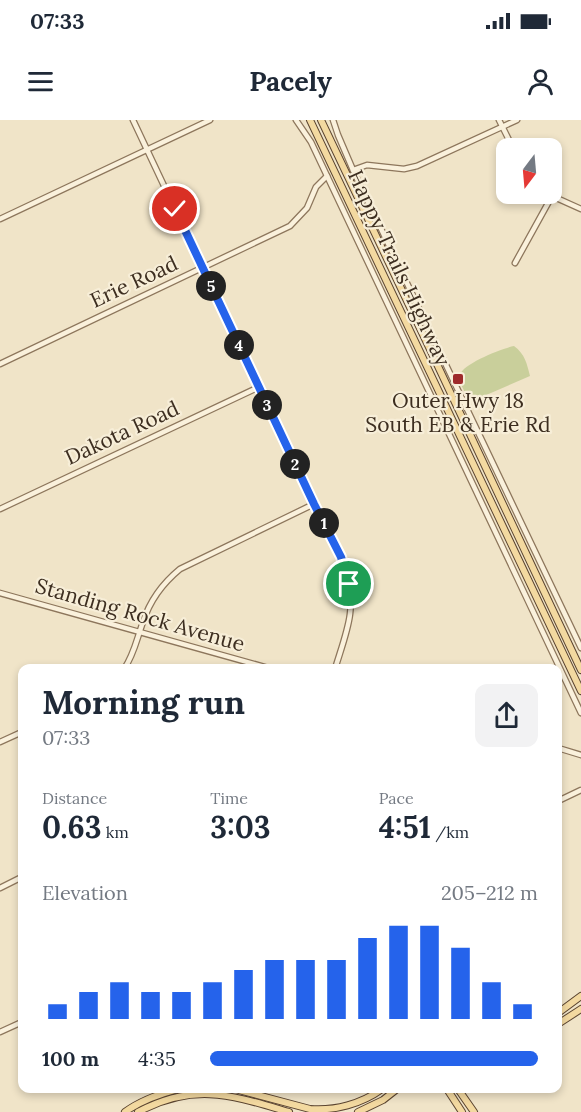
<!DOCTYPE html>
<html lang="en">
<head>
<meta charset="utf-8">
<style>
	:root { --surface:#fff; --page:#f2f2f3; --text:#1f2937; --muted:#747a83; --accent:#2563eb }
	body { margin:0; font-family:Lora,serif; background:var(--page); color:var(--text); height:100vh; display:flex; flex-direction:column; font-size:22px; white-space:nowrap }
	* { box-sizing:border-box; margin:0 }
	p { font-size:20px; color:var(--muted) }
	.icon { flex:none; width:33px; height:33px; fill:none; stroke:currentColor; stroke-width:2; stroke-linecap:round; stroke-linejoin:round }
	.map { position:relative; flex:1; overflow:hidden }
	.sheet { position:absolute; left:18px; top:544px; width:544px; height:429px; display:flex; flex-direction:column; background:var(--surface); border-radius:12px; box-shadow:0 3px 9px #0003 }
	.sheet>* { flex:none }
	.needle { width:39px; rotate:196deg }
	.fabs { position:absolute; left:496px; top:18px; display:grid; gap:12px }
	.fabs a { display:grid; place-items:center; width:66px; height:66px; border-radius:12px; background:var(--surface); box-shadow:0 3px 9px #0003; font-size:30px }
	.pin { position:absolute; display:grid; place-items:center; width:51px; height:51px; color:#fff; margin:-26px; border:3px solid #fff; border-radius:50%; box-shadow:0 2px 6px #0007 }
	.km { position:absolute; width:30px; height:30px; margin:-15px; border-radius:50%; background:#222; color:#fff; font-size:16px; line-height:30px; text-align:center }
	.round { display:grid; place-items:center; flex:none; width:63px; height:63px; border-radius:12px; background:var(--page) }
	.headline { display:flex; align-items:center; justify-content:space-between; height:102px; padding:0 24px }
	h1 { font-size:33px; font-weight:800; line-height:45px }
	.metrics { display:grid; grid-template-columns:repeat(3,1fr); gap:9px; height:102px; padding:6px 24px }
	.metrics div { display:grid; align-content:center }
	.metrics b { font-size:30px; font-weight:800 }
	.metrics small { font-size:16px; font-weight:400 }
	.metrics p { font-size:16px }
	.chart { height:168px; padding:12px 24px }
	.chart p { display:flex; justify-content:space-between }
	.chart svg { width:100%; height:108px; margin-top:6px; stroke:var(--accent); stroke-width:6 }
	ul { padding:0 24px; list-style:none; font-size:20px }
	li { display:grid; grid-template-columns:96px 72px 1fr; align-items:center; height:45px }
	li i { height:15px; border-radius:8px; background:var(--accent) }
	.status { display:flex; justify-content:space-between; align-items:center; height:42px; padding:0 30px; background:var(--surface); direction:ltr }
	.status svg { height:16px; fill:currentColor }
	header { display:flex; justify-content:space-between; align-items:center; height:78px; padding:0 24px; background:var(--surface); font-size:27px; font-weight:800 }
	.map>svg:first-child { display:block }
	.green { fill:#c9cf9b }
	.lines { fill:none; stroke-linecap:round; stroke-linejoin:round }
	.minor-casing { stroke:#8d765c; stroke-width:7 }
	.major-casing { stroke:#5b4430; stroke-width:8 }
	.minor { stroke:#faf1dc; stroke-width:4.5 }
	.major { stroke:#f3d9a0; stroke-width:6 }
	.route-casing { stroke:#fff; stroke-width:12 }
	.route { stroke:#2563eb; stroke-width:8 }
	.poi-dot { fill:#9e2a2b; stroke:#f7eed8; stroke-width:2 }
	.labels { text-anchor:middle; stroke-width:4.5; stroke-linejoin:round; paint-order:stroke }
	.street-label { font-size:21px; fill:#3d2e20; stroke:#f7eed8 }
	.poi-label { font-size:21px; fill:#3d2e20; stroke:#f7eed8 }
</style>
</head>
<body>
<div class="status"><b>07:33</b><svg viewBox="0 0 49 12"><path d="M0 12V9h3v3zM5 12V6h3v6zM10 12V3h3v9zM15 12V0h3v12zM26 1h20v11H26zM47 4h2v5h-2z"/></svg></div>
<header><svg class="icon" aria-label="menu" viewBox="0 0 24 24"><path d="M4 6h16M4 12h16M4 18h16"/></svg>Pacely<svg class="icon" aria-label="person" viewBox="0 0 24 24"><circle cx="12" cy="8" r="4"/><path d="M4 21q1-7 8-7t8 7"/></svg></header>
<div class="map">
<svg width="581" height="992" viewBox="0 0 581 992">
	<rect width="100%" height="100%" fill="#f0e4c8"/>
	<path class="green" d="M514,226C525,234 527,244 530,256L470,282C467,275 458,263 460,255C462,244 503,228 514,226Z"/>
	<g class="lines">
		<g class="minor-casing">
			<g id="minor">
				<path d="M133,0L314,384C331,418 355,455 350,494C348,511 340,532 335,549"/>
				<polyline points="296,0 311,22 581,593"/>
				<polyline points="333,0 338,15 353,50 581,528"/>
				<polyline points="499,0 513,28"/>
				<polyline points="353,50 367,45 404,49 417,46 517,0"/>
				<polyline points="549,74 552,76 581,89"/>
				<polyline points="0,99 210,0"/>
				<polyline points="515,143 552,76"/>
				<polyline points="0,244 290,106 307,88 316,67 327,56"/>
				<polyline points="0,389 259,267"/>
				<polyline points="0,473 272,549"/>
				<path d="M124,549C134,535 137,518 143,502C150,480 163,463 180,449L314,384"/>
				<polyline points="0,622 22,612"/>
				<polyline points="558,628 581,635"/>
				<polyline points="558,681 581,670"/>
				<polyline points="0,768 22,757"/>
				<polyline points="0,912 22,902"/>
			</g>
		</g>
		<g class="major-casing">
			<g id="major">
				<polyline points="310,0 581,571"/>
				<polyline points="321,0 436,242 581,550"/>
				<polyline points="558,893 581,876"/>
				<polyline points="558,904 581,889"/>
				<path d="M235,969L310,989C335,991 361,984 382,969"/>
				<polyline points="447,969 462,992"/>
				<polyline points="458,969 474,992"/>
				<path d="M125,992C141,980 159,974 178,969"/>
				<path d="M138,992C195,962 231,975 289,992"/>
				<polyline points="358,992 383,980 397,969"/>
			</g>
		</g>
		<use href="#minor" class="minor"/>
		<use href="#major" class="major"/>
	</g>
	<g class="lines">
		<g class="route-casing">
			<polyline id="route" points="175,89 314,384 341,437 349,464"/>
		</g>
		<use href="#route" class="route"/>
	</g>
	<rect class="poi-dot" x="452" y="253" width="12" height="12" rx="3"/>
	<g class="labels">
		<g class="street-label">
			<text transform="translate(399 148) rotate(65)" y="7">Happy Trails Highway</text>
			<text transform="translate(134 162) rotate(-25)" y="7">Erie Road</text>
			<text transform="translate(122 313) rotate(-25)" y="7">Dakota Road</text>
			<text transform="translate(140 495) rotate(16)" y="7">Standing Rock Avenue</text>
		</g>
		<g class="poi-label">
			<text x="458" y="288">Outer Hwy 18<tspan x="458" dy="24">South EB &amp; Erie Rd</tspan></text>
		</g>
	</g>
</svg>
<div class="fabs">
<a><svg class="needle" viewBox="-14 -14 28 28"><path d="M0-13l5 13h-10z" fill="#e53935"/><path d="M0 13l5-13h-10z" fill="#747a83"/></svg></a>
</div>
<div class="pin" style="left:349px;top:464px;background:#1e9e55"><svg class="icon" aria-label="arrive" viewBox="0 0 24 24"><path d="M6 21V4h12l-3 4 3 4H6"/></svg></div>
<div class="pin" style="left:175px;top:89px;background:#d93025"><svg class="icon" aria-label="check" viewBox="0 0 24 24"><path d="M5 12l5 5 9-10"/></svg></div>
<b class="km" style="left:324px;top:403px">1</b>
<b class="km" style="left:295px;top:344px">2</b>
<b class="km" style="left:267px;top:285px">3</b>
<b class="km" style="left:239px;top:225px">4</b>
<b class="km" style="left:211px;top:166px">5</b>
<section class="sheet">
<div class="headline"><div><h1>Morning run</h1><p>07:33</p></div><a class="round"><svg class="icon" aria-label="share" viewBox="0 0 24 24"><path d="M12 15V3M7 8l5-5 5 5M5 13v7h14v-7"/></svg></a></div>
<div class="metrics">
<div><p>Distance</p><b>0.63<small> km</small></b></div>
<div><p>Time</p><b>3:03</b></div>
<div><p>Pace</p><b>4:51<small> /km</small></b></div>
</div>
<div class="chart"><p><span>Elevation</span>205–212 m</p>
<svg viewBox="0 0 160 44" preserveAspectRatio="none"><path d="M5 44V38M15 44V33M25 44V29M35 44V33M45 44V33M55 44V29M65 44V24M75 44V20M85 44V20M95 44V20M105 44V11M115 44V6M125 44V6M135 44V15M145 44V29M155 44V38"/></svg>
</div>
<ul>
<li><b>100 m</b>4:35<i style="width:100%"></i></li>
</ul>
</section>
</div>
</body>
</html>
